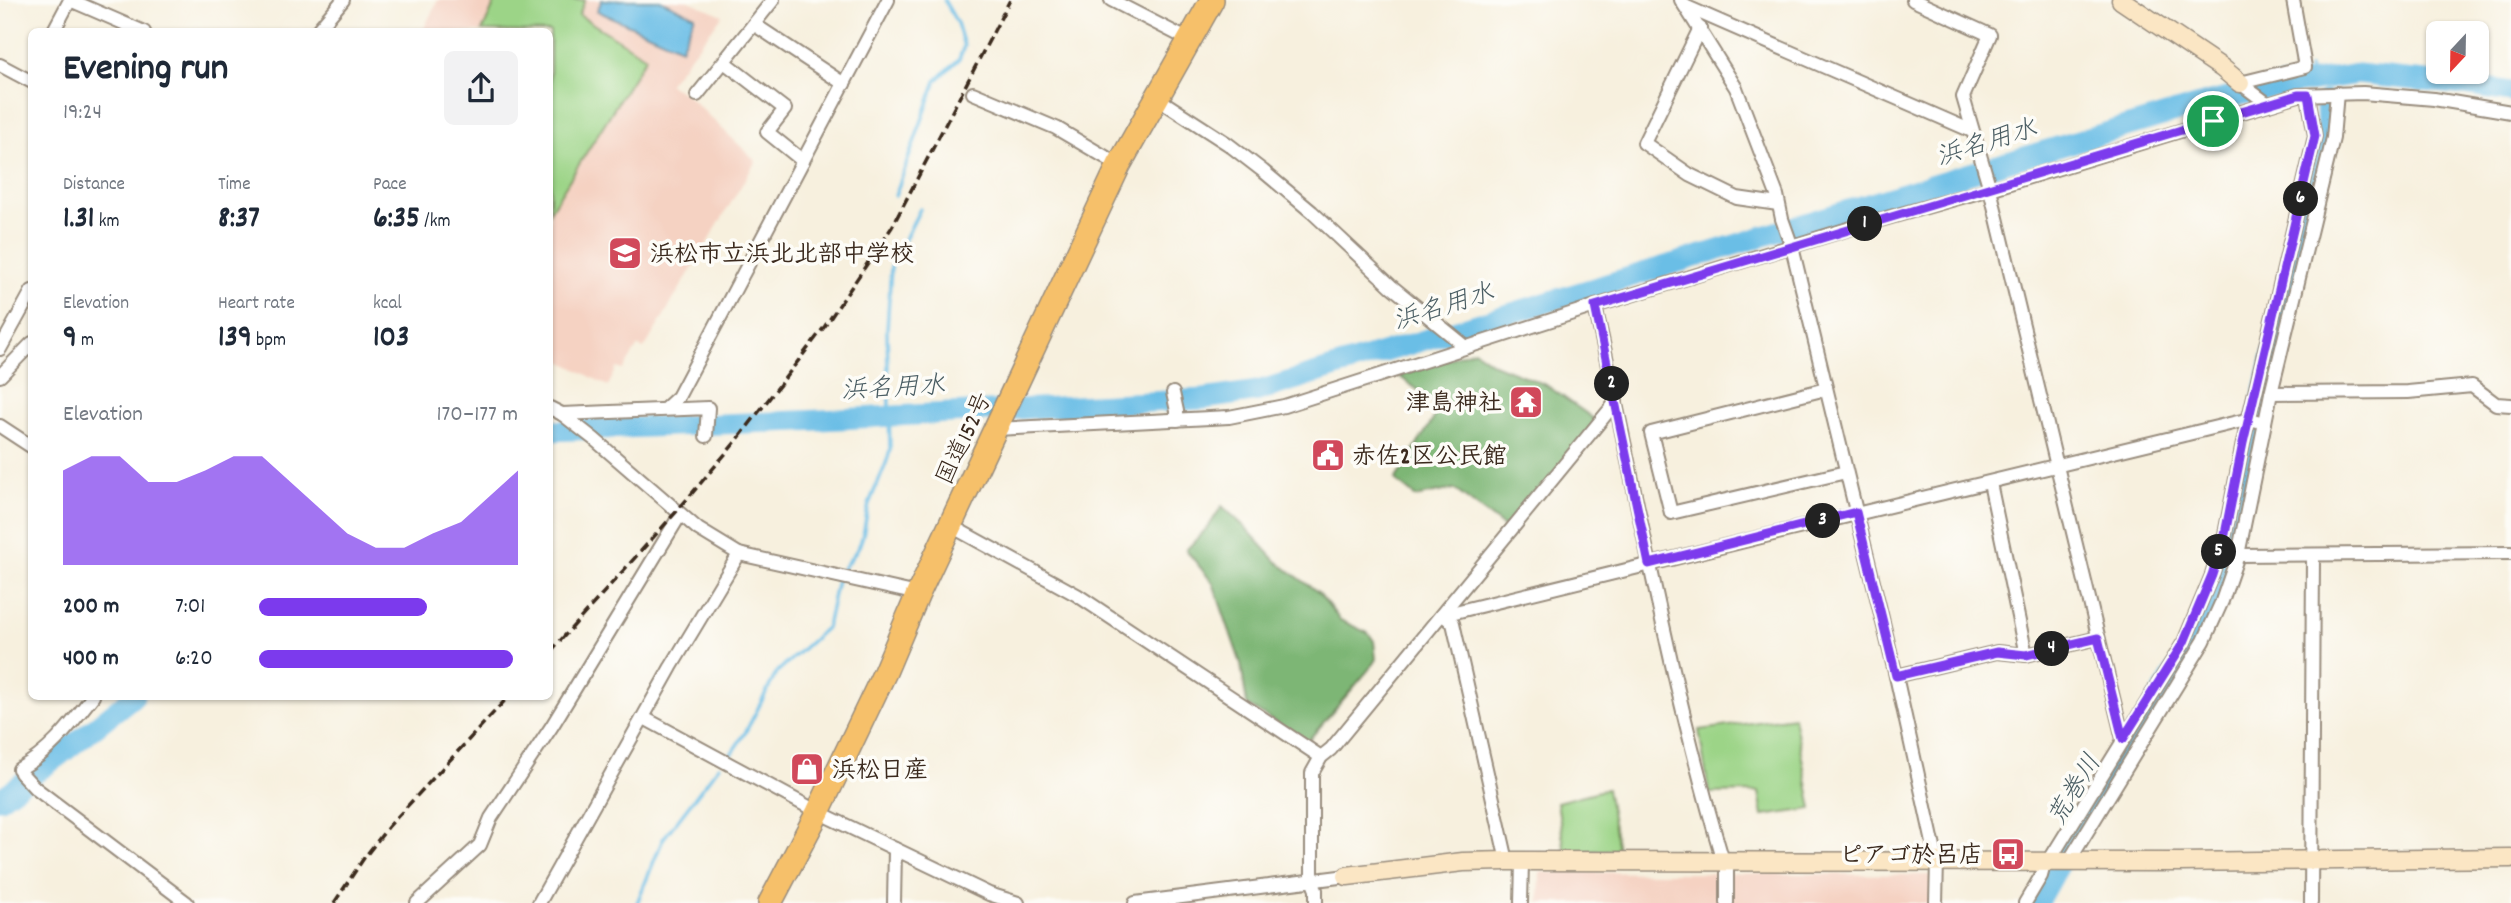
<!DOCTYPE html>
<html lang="en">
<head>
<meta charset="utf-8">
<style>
	:root { --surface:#fff; --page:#f2f2f3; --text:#1f2937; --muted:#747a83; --accent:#7c3aed }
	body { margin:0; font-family:Dekko,"Klee One",sans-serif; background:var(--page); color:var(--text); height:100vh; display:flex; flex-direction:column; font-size:26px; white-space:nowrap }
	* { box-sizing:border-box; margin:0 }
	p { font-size:23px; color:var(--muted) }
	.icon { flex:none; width:38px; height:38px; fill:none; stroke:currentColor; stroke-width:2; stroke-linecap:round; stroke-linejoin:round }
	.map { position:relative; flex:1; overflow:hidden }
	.sheet { position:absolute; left:28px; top:28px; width:525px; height:672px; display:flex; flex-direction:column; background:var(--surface); border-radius:10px; box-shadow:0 2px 5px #0004 }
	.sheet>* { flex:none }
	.needle { width:46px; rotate:202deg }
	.buttons { position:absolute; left:2426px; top:21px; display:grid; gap:14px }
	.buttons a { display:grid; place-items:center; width:63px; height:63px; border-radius:10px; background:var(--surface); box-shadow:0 2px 5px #0004; font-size:35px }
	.pin { position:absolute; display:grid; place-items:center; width:60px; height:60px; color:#fff; margin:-30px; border:4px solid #fff; border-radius:50%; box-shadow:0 2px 7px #0007 }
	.km { position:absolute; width:35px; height:35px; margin:-18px; border-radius:50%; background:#222; color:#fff; font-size:19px; line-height:35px; text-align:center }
	.round { display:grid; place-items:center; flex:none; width:74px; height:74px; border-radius:10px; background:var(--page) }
	.overview { display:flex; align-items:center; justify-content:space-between; height:119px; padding:0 35px }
	h1 { font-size:38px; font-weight:800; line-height:52px }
	.metrics { display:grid; grid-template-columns:repeat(3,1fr); gap:10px; height:119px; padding:7px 35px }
	.metrics div { display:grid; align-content:center }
	.metrics b { font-size:30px; font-weight:800 }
	.metrics small { font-size:19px; font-weight:400 }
	.metrics p { font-size:19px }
	.chart { height:196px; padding:14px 35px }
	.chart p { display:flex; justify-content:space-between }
	.chart svg { width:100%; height:126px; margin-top:7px; fill:var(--accent); opacity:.7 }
	ul { padding:0 35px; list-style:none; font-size:23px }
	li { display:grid; grid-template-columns:112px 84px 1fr; align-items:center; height:52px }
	li i { height:18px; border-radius:9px; background:var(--accent) }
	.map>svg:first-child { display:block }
	.built { fill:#f5d2c2 }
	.green { fill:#9cd487; stroke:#6c7f52; stroke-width:2 }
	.forest { fill:#7db674; stroke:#5c7049; stroke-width:2 }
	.water { fill:#6abee6; stroke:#527482; stroke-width:2 }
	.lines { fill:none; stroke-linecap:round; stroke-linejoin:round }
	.stream { stroke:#6abee6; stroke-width:3.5 }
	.river { stroke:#6abee6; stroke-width:21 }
	.street-casing { stroke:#998d7e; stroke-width:16 }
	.secondary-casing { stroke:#998d7e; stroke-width:21 }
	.highway-casing { stroke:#998d7e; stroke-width:26 }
	.street { stroke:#fff; stroke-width:12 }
	.secondary { stroke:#fbe6c4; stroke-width:18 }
	.highway { stroke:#f6c06b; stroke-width:23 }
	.rail { stroke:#3b2a1e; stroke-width:3.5; stroke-dasharray:10 5; stroke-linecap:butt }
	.route-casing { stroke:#fff; stroke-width:14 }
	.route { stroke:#7c3aed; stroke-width:9 }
	.labels { text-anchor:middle; stroke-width:7; stroke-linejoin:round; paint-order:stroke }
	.poi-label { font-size:24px; font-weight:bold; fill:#3b2a1e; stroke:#fdfcf7; text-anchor:start }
	.street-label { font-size:24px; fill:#3b2a1e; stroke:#fdfcf7 }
	.water-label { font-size:26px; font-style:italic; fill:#4b5e64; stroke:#fdfcf7 }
</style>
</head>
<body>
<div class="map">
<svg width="2511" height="903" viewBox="0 0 2511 903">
	<rect width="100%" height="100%" fill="#fdfcf7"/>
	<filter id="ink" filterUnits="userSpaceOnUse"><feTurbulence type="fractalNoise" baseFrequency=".0143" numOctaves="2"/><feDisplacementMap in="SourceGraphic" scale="14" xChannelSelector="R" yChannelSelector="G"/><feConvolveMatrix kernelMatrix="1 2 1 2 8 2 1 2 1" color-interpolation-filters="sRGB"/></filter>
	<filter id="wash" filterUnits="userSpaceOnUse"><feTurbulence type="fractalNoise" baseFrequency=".00686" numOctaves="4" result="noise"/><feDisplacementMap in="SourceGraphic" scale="28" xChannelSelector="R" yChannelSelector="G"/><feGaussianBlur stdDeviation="1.57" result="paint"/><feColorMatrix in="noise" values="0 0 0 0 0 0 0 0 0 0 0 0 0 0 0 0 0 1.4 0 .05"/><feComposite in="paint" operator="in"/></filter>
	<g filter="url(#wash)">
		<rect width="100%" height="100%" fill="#f7f0de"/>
		<g class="built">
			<polygon points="438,0 686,0 723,15 668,84 685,93 756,161 644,349 638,346 623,370 617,368 608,386 550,355 550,32 422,32"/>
			<polygon points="1540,872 1933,875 1932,903 1539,903"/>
		</g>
		<g class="green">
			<polygon points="496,0 585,0 579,15 646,57 550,211 550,32 482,31"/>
			<polygon points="1794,717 1812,809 1763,816 1759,792 1709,793 1699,730"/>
			<polygon points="1607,789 1618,850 1565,852 1557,802"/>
		</g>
		<g class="forest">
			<polygon points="1474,350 1494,364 1546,385 1597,421 1509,531 1454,489 1416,497 1395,480 1441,407 1399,376"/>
			<polygon points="1222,506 1246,528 1276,561 1319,593 1340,620 1368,633 1374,641 1376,659 1371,667 1307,742 1247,705 1241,664 1213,583 1186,550 1209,526"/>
		</g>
		<polygon class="water" points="602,0 660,0 695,16 681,48 597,11"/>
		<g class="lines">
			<g class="stream">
				<polyline points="2309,68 2311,80"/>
				<polyline points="895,196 936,81 959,59 964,46 957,23 944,0"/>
				<path d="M840,573C845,564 851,559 856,551C866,537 864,518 870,502C876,484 886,469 890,450L887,330L891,267L920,209"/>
				<polyline points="729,757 745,733 777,672 827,627 837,580"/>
				<polyline points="637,903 663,839 719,766"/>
			</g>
			<g class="river">
				<polyline points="550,431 821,420 1204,399 1258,391 1943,181 2210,102 2266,89 2357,74 2465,85 2511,92"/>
				<polyline points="0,799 59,756 134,696"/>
				<polyline points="2037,903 2065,853 2197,636 2218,586 2305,217 2327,136 2326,101"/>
			</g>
		</g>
	</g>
	<g filter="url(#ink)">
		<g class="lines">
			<g class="street-casing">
				<g id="street">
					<polyline points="70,0 144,32"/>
					<polyline points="1111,0 1189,40"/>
					<polyline points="1681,0 1736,88 1777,195 1782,219 1792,247 1896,676 1937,861 1936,903"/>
					<polyline points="1913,0 1990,35 1963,97 1990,189 2123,739"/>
					<polyline points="1687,7 1972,131"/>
					<polyline points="755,25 844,84"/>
					<polyline points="1700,28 1644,143 1690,175 1737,198 1778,204"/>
					<polyline points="53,32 70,0"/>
					<polyline points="316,32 343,0"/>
					<polyline points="724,62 785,109 767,132 803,161"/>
					<polyline points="0,65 32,82"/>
					<polyline points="2240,83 2305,67 2293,0"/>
					<polyline points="2240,83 2268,104"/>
					<polyline points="973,93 1056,128 1119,165"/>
					<polyline points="697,95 773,0"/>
					<polyline points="1157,98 1228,144 1263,171 1312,212 1391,286 1466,347"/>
					<path d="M1595,306C1636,491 1669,679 1723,861L1727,867V903"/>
					<polyline points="0,349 32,291"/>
					<polyline points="0,376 32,343"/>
					<polyline points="1826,389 1651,433 1671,513 1846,472"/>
					<polyline points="1173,393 1177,411 1177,420"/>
					<polyline points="2271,393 2408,392 2472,386 2496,404 2511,405"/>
					<polyline points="550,408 562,414 594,439 698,529 739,554 918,594"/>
					<polyline points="665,409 678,397 888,0"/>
					<polyline points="562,414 708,408 706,436"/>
					<polyline points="0,426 32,447"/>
					<polyline points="996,429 1229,417 1284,406 1595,306 1855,227 1990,189 2298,95 2363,93 2434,99 2511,112"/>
					<polyline points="1990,483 2026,655"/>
					<polyline points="951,526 1077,595 1321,757"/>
					<polyline points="2238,555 2511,553"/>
					<polyline points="1896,676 1997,652 2026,655 2098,638"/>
					<polyline points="644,718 818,812 989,894 1018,903"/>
					<path d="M19,769C51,752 71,724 93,696"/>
					<polyline points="21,773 35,788 187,903"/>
					<path d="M1507,861L1453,623L1443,615C1712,549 1980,483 2250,419L2265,423"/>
					<polyline points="2049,861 2184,642 2212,575 2225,534 2243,443 2315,136 2308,95"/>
					<polyline points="2069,861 2204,641 2222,601 2238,555 2271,393 2333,138 2337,93"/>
					<polyline points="417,903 480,845 491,818 552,726 680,515"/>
					<polyline points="539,903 671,667 739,554"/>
					<polyline points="894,903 895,849"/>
					<polyline points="1135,903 1347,876"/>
					<polyline points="1316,903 1316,890 1312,880 1312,773 1321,757 1331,749 1616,402"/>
					<polyline points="1521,903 1522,862"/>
					<polyline points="2025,903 2041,876 2045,861"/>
					<polyline points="2311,903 2313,556"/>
				</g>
			</g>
			<g class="secondary-casing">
				<g id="secondary">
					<polyline points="2121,0 2222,68 2240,83"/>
					<polyline points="1347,876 1463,862 1507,861 2180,862 2511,858"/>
				</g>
			</g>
			<g class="highway-casing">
				<polyline id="highway" points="770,903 818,812 885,672 918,594 1119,165 1212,0"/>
			</g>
			<use href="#street" class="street"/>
			<use href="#secondary" class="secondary"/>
			<use href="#highway" class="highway"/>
			<g class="rail">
				<polyline points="550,652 677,511 738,439 825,326 892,227 1010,0"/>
				<polyline points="334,903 364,858 389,826 509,696"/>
			</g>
		</g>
	</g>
	<g class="lines" filter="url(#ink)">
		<g class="route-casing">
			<path id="route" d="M2298,95H2308L2315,136L2243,443L2225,534L2212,575L2184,642L2123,739L2098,638L2026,655L1997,652L1896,676L1856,512L1649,564L1595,306C1829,235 2064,167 2298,95Z"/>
		</g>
		<use href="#route" class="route"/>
	</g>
	<defs>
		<g id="school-square" transform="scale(1.75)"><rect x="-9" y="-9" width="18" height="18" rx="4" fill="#d1495b" stroke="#fdfcf7"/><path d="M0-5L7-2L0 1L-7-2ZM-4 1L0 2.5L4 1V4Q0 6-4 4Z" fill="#fff"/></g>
		<g id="temple-square" transform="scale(1.75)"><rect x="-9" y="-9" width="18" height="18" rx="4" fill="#d1495b" stroke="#fdfcf7"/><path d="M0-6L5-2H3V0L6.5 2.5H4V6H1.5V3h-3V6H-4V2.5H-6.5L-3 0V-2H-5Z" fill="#fff"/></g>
		<g id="civic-square" transform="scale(1.75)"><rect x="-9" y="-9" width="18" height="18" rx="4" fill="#d1495b" stroke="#fdfcf7"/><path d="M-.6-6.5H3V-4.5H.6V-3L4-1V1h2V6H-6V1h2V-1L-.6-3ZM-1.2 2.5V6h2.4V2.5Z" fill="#fff"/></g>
		<g id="shop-square" transform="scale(1.75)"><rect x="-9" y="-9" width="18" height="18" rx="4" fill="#d1495b" stroke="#fdfcf7"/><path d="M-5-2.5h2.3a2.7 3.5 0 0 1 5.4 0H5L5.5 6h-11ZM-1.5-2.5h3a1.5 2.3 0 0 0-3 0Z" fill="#fff"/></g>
		<g id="bus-square" transform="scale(1.75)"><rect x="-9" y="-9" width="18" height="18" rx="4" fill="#d1495b" stroke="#fdfcf7"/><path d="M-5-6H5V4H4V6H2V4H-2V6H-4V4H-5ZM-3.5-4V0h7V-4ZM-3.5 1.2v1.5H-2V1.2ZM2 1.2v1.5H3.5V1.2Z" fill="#fff"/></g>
	</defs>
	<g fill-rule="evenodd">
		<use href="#school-square" x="625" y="253"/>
		<use href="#temple-square" x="1526" y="402"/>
		<use href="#civic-square" x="1328" y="455"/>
		<use href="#shop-square" x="807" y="769"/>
		<use href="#bus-square" x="2008" y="854"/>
	</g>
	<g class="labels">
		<g class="poi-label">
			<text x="650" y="261">浜松市立浜北北部中学校</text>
			<text x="1502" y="410" text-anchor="end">津島神社</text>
			<text x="1352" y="463">赤佐2区公民館</text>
			<text x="832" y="777">浜松日産</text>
			<text x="1983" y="862" text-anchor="end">ピアゴ於呂店</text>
		</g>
		<g class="street-label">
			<text transform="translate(963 438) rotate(-65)" y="8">国道152号</text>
		</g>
		<g class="water-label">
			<text transform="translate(1986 141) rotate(-17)" y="9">浜名用水</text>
			<text transform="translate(1443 305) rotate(-17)" y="9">浜名用水</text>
			<text transform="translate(893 386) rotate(-3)" y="9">浜名用水</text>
			<text transform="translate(2073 789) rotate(-59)" y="9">荒巻川</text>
		</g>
	</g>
</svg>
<div class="buttons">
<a><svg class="needle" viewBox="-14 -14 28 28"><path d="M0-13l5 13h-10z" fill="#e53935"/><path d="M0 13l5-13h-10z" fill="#747a83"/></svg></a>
</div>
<div class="pin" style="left:2213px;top:121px;background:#1e9e55"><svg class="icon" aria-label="arrive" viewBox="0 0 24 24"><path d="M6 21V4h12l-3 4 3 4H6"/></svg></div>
<b class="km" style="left:1865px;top:224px">1</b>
<b class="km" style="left:1612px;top:384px">2</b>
<b class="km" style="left:1823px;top:521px">3</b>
<b class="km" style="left:2052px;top:649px">4</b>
<b class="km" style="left:2219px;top:552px">5</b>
<b class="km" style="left:2301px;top:199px">6</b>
<section class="sheet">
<div class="overview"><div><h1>Evening run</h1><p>19:24</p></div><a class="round"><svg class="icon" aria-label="share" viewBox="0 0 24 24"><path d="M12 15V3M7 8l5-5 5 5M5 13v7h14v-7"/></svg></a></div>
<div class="metrics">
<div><p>Distance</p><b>1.31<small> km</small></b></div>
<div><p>Time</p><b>8:37</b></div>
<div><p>Pace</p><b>6:35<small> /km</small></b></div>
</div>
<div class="metrics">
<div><p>Elevation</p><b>9<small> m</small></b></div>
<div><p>Heart rate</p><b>139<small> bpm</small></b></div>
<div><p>kcal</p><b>103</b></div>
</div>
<div class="chart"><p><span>Elevation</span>170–177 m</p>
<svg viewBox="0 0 160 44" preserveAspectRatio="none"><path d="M0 44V11L10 6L20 6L30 15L40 15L50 11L60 6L70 6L80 15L90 24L100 33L110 38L120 38L130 33L140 29L150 20L160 11V44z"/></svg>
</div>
<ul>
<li><b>200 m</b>7:01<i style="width:65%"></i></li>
<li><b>400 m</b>6:20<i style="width:98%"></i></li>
</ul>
</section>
</div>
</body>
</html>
